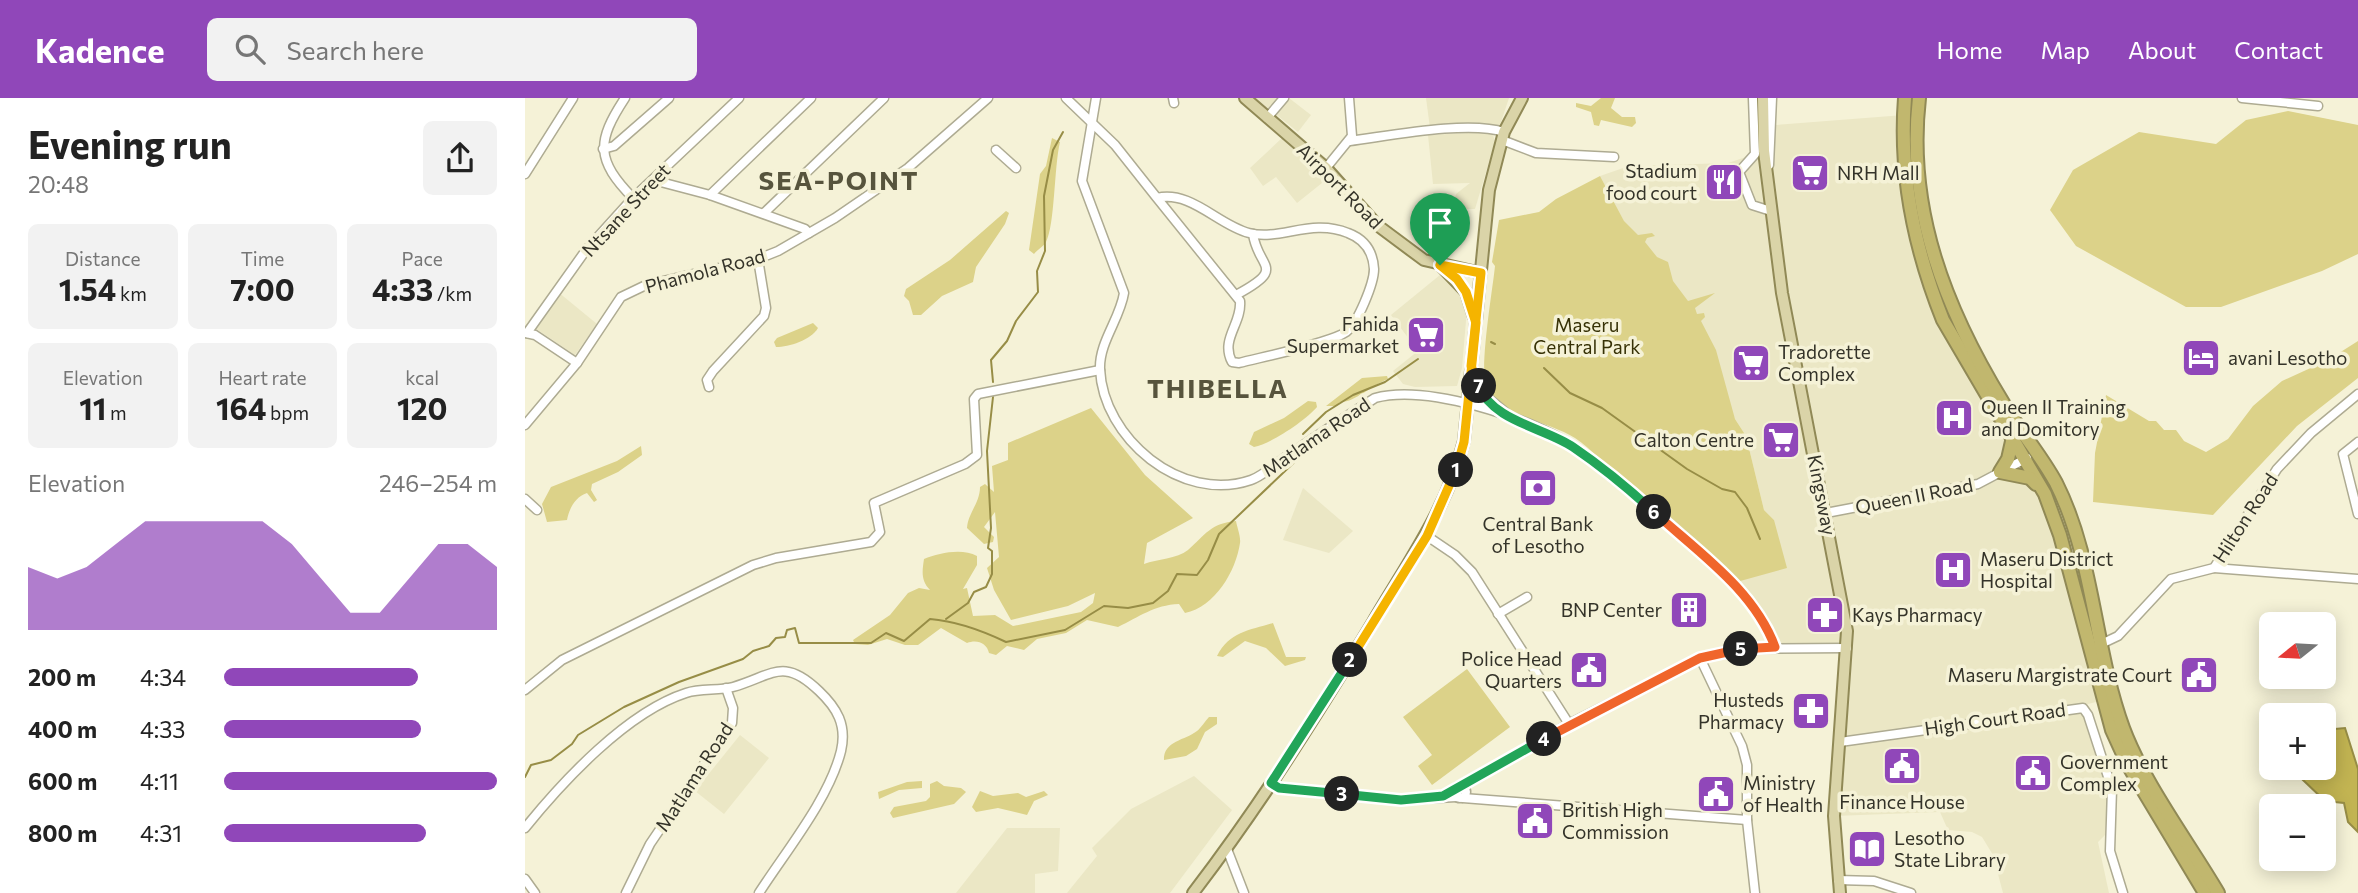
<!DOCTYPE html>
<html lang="en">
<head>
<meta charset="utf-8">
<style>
	:root { --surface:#fff; --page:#f2f2f2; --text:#222; --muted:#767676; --accent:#9047b9 }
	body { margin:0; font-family:Commissioner,sans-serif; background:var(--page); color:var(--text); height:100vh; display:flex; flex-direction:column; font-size:26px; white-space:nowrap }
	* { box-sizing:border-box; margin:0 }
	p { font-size:23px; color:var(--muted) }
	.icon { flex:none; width:38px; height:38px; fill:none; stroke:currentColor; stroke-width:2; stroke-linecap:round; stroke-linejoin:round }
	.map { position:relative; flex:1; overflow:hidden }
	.details { display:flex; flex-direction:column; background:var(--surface); width:525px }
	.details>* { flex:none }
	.needle { width:46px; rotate:252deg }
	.buttons { position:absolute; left:1734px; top:514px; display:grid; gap:14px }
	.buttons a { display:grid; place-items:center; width:77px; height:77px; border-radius:10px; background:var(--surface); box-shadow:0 4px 18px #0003; font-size:35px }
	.pin { position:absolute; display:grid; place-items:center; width:60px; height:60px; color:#fff; margin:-72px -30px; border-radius:50% 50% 50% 0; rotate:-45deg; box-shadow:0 0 7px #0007 }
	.pin .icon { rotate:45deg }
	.km { position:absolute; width:35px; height:35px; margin:-18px; border-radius:50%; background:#222; color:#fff; font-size:19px; line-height:35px; text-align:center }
	.round { display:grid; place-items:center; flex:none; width:74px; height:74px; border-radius:10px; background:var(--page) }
	.overview { display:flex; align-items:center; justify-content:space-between; height:119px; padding:0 28px }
	h1 { font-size:38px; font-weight:700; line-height:52px }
	.metrics { display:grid; grid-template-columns:repeat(3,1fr); gap:10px; height:119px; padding:7px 28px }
	.metrics div { display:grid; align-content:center; border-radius:10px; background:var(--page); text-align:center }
	.metrics b { font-size:30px; font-weight:700 }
	.metrics small { font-size:19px; font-weight:400 }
	.metrics p { font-size:19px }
	.chart { height:196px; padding:14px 28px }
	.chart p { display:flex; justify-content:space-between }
	.chart svg { width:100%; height:126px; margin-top:7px; fill:var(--accent); opacity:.7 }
	ul { padding:0 28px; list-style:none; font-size:23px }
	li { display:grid; grid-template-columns:112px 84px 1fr; align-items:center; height:52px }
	li i { height:18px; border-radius:9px; background:var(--accent) }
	header { display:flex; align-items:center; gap:42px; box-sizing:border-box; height:98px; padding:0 35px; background:var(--accent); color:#fff }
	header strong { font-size:33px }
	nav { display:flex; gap:38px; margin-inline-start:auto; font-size:24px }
	.search { width:490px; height:63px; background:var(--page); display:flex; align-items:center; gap:18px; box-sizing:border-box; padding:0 24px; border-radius:10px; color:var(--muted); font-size:26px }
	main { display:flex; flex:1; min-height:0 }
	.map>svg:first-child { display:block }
	.built { fill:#ebe7c5 }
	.green { fill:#dcd289 }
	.water { fill:#c2b452; stroke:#978d46; stroke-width:2 }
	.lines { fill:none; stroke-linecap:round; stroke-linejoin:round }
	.stream { stroke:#978d46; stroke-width:2 }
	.minor-casing { stroke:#aeab92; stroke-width:11 }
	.major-casing { stroke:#908956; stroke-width:14 }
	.highway-casing { stroke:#908956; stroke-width:16 }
	.minor { stroke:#fff; stroke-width:8 }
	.major { stroke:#dad4a8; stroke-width:10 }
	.highway { stroke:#c1b76e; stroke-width:12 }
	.split-1-casing { stroke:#fff; stroke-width:14 }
	.split-2-casing { stroke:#fff; stroke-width:14 }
	.split-3-casing { stroke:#fff; stroke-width:14 }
	.split-4-casing { stroke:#fff; stroke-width:14 }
	.split-5-casing { stroke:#fff; stroke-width:14 }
	.split-6-casing { stroke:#fff; stroke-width:14 }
	.split-7-casing { stroke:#fff; stroke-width:14 }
	.split-8-casing { stroke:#fff; stroke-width:14 }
	.split-1 { stroke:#f5b400; stroke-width:9 }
	.split-2 { stroke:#f5b400; stroke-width:9 }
	.split-3 { stroke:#22a559; stroke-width:9 }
	.split-4 { stroke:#22a559; stroke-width:9 }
	.split-5 { stroke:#f0652b; stroke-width:9 }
	.split-6 { stroke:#f0652b; stroke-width:9 }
	.split-7 { stroke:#22a559; stroke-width:9 }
	.split-8 { stroke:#f5b400; stroke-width:9 }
	.labels { text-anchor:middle; stroke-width:7; stroke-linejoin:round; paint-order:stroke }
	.poi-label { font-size:19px; fill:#343329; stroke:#f5f2d7; text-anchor:start }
	.street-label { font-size:19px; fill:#343329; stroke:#f5f2d7 }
	.park-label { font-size:19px; fill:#373206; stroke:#f5f2d7 }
	.district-label { font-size:26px; font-weight:bold; letter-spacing:2px; fill:#57543d; stroke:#f5f2d7 }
</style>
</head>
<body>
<header>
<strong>Kadence</strong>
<div class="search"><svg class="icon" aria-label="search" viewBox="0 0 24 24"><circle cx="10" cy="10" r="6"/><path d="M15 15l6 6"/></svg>Search here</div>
<nav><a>Home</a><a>Map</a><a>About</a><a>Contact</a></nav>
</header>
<main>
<section class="details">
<div class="overview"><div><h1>Evening run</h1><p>20:48</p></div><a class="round"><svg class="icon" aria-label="share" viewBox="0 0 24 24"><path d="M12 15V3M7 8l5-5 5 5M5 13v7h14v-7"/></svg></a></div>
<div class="metrics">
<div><p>Distance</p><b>1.54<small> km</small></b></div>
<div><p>Time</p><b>7:00</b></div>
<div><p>Pace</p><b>4:33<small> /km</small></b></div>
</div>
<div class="metrics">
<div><p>Elevation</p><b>11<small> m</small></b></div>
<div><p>Heart rate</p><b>164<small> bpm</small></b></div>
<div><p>kcal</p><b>120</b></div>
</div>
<div class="chart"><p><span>Elevation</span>246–254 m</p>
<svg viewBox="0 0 160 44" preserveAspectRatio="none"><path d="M0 44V22L10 26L20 22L30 14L40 6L50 6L60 6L70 6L80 6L90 14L100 26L110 38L120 38L130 26L140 14L150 14L160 22V44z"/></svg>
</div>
<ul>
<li><b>200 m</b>4:34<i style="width:71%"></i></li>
<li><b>400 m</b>4:33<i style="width:72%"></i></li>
<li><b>600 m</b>4:11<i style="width:100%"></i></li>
<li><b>800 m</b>4:31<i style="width:74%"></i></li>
</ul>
</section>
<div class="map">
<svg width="1833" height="795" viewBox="0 0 1833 795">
	<rect width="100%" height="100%" fill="#f5f2d7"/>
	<g class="built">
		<polygon points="730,0 764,0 786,17 773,34"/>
		<polygon points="901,0 984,0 975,27 911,30 905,30"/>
		<polygon points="1379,17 1380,55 1406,194 1520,396 1579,602 1551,609 1558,610 1583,676 1584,733 1573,744 1584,795 1478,795 1468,757 1457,739 1447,734 1423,732 1415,714 1309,718 1322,550 1250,549 1208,485 1249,422 1239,412 1221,338 1210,321 1168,207 1152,196 1104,133 1075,78 1104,68 1203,65 1239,53 1238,28"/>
		<polygon points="963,34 968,37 970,44 950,111 935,111 929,104 931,96 945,85 908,86 903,37"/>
		<polygon points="757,40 779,57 802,81 772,105 751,79 738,88 725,70"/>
		<polygon points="915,177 934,192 942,211 937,270 932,288 890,289 878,286 868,273 893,253 866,217"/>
		<polygon points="33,194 72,226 50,257 7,228"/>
		<polygon points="778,390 828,433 804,455 758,442"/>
		<polygon points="215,637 244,660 199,716 170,693"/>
		<polygon points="669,678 707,712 645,795 542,795 572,758 567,750 606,711"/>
		<polygon points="482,730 535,730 533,773 510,776 510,795 431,795"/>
	</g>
	<g class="green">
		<polygon points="1076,0 1090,0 1086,10 1097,19 1110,19 1111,25 1107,29 1076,22 1074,28 1069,27 1066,14 1051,9 1051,5 1066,8"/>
		<polygon points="1763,13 1833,27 1833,156 1797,173 1696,209 1661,209 1551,148 1525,112 1548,72 1614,34 1691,46 1721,22"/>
		<path d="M527,40L535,44C529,69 530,127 521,144C519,148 512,152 509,156L504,152L515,76L521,68Z"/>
		<path d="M1075,78L1099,123L1113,137L1127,135L1130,138L1122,140L1120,144L1132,159L1143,164L1148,183L1163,203L1190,195L1170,210L1172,216L1179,215L1180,219L1176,223L1191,252L1210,321L1221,338L1239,412L1249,422L1262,470L1208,485C1171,451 1134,417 1098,384C1082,370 1067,351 1050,340C1025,324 978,319 962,291C953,275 968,190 970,168L967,164L974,122L1014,114L1031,101Z"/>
		<polygon points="481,113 484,115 480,126 451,169 448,184 417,198 396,217 388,217 384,203 379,198 381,191 425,162"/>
		<path d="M288,225L293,230C286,242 264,249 251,249L249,244L252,240Z"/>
		<polygon points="1833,243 1833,280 1772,328 1688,417 1568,404 1570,355 1581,297 1624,323 1631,323 1639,332 1651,332 1659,343 1681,354 1703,341 1728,308 1757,283 1803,262"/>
		<path d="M862,278L863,281C847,287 829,305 815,304L811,308H801L837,280Z"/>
		<path d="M783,303L791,304L792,309C780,323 747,345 729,349L724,346L729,334L759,320Z"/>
		<path d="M566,310L620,377L668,420L622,445L619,466C632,461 652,461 663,452C680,437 686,425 711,423C712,429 716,439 715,445C711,473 690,509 660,515L654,506C629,507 614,519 593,529L562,522L541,535L512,541L499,552L482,548L471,557L464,555C462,545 452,541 442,545L416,530L393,547H380L362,541L343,547L330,546L328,542L365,517L383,495L394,490L405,492C396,483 397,474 399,461C414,455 437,450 452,458V467L438,491L442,490L448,518L470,517L488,528L556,514L568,505L570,495L543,508L486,522L469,492L462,470L474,459L470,414L459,429L469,439L468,444L459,446L442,430C443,415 455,405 455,389L460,386L469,394L467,368L483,362V345Z"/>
		<path d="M116,348L117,357L93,374L67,386L66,392L72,402L69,404L62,395C50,399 44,411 42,422L22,424L17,406L26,389L92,363Z"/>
		<path d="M748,525L761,559H781L780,562L760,568L741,550L720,543L698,559L692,558C704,534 725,532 748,525Z"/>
		<polygon points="942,571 985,629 907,687 893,668 907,657 878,619"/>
		<path d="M684,619H692V626L680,634L672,651L661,658L639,662C638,643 661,642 672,633C676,630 680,623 684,619Z"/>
		<polygon points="397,683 397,690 374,692 354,701 353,694 382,684"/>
		<polygon points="412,683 419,688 436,690 441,694 429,706 368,720 365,715 369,709 401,703 405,699 405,686"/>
		<polygon points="455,693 468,698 493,695 501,699 519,693 523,697 509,703 502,717 473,710 451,714 447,709"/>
	</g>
	<polygon class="water" points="1820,630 1833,671 1833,734 1823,724 1819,705 1800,703 1777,681 1778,670 1799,670 1799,632"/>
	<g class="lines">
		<g class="stream">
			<polyline points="966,244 970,246"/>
			<polyline points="1019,270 1045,295 1077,310 1162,371 1197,391 1210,394 1222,410 1235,441"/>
			<polyline points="468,284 466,262 482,243 491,223 513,194 512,173 520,153 519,98 528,52 538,34"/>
			<polyline points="778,336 801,314 828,297 860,284 893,261"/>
			<polyline points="421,521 443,505 449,494 461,489 467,476 467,453 463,450 466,430 462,353 468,299"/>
			<path d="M0,679L6,667L26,662L47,646L53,637L99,609L154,584L218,561L228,553L244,548L251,540L260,539L262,532L270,530L274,545H346L361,535L379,543L405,521C431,523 458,533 481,544L540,532L579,508L603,510L628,505L643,493L652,476L672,477L683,462L694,436L779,355"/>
		</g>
		<g class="minor-casing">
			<g id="minor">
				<path d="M100,0C71,44 71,62 108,100"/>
				<path d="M541,0L590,47L632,100C666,92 693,127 724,135C756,143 786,120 823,135C839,141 848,153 849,171C849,185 833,225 821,234C805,245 737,259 714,265L707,264C695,241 717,226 715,203L632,100"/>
				<path d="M571,0L557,83L599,195C595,221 574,244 575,271C578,340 656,406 726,382C738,378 750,366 761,359C790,339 820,319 850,300C901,286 1004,319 1048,348C1065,360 1081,375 1098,388C1148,429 1228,489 1250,549"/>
				<polyline points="648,0 649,5"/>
				<polyline points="1228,0 1230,56 1214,74 1227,107 1246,113"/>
				<polyline points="1717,0 1793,8"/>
				<polyline points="742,20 759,0"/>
				<polyline points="977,42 1011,55 1089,59"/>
				<path d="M825,43C864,38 943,22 979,34"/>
				<polyline points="78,51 89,48 144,0"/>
				<polyline points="471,52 491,70"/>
				<polyline points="1244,67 1247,0"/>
				<polyline points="801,70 827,38 824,0"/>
				<polyline points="0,76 48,0"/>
				<polyline points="128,82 185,97 280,131 284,135"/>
				<polyline points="185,97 286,0"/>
				<polyline points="239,115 359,0"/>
				<path d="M711,197C763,169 733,171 728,136"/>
				<polyline points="0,235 10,237 52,265"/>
				<polyline points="2,235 61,152 108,100 214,0"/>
				<polyline points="947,270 957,295 980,314"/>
				<polyline points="184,289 182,282 188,273 239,218 241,210 233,161"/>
				<polyline points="0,327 52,265 96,199 121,187 233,161 253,153 310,120 383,70 463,0"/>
				<polyline points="1833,344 1818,356 1833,416"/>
				<polyline points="0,401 12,412"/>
				<polyline points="1301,415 1453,386 1502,360"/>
				<polyline points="902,438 930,457 947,474 1044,626"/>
				<polyline points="1689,470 1833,481"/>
				<polyline points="973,516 1002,499"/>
				<polyline points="1574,547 1593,538 1646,481 1689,470 1752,371 1786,335 1833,296"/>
				<polyline points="1175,560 1217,648 1222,667 1222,722 1230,795"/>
				<polyline points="0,592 37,562 228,467 251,460 346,444 355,434 349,405 440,366 452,357 449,301 453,296 575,272"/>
				<polyline points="1315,644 1558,610 1563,617 1587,691 1585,753 1598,795"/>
				<polyline points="746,685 754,690 876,702 931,699"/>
				<circle cx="935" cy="694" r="6"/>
				<polyline points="934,688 1044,626 1175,560 1209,551 1322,550"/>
				<polyline points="938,700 1222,722"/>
				<path d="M0,730C38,683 102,614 161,595C176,590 193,593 208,589C247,578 258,558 294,593C312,610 322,627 316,653C304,701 261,753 234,795"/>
				<polyline points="702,751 719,795"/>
				<polyline points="0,781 10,795"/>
				<polyline points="1313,782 1349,783 1386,795"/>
				<polyline points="101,795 125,746 207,625 208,610 201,590"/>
			</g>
		</g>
		<g class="major-casing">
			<g id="major">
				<polyline points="720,0 801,70 852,127 899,162 956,175"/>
				<polyline points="1238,0 1239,53 1257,195 1322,533 1309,718 1315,795"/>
				<polyline points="917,169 941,194 949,219"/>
				<path d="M668,795C734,709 792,617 848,524C883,464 922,411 939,343L964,92L979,34L997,0"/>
			</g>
		</g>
		<g class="highway-casing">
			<g id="highway">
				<path d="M1380,0C1374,76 1390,152 1418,222L1520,396L1535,437L1587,632L1603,667L1680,795"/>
				<path d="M1394,0C1381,112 1421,212 1478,305C1494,332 1516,357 1531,385C1569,460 1569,551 1598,630C1618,684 1663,744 1693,795"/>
				<polyline points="1488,339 1483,361 1475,374 1505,380 1511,386"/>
			</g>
		</g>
		<use href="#minor" class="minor"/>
		<use href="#major" class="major"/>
		<use href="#highway" class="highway"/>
	</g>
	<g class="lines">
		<g class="split-1-casing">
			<polyline id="split-1" points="915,167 932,181 941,194 951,225 939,344 931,372"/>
		</g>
		<g class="split-2-casing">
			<polyline id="split-2" points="825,562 902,438 931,372"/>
		</g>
		<g class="split-3-casing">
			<polyline id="split-3" points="817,696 754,690 746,685 825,562"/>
		</g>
		<g class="split-4-casing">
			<polyline id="split-4" points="817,696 876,702 918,698 1019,641"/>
		</g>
		<g class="split-5-casing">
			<polyline id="split-5" points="1019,641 1175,560 1216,551"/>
		</g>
		<g class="split-6-casing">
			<path id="split-6" d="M1129,414C1173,454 1229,492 1250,549L1216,551"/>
		</g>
		<g class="split-7-casing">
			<path id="split-7" d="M954,288C967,323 1020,330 1048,349C1076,368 1104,391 1129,414"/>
		</g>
		<g class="split-8-casing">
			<polyline id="split-8" points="915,167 956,175 946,268 954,288"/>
		</g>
		<use href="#split-1" class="split-1"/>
		<use href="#split-2" class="split-2"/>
		<use href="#split-3" class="split-3"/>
		<use href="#split-4" class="split-4"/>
		<use href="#split-5" class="split-5"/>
		<use href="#split-6" class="split-6"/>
		<use href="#split-7" class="split-7"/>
		<use href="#split-8" class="split-8"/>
	</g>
	<defs>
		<g id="supermarket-square" transform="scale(2.0125)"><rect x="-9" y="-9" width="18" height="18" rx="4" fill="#9047b9" stroke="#f5f2d7"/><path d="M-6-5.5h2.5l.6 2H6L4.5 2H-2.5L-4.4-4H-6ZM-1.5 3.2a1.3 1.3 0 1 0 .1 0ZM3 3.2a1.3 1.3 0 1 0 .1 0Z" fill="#fff"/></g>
		<g id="restaurant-square" transform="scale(2.0125)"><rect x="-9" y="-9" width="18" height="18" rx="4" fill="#9047b9" stroke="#f5f2d7"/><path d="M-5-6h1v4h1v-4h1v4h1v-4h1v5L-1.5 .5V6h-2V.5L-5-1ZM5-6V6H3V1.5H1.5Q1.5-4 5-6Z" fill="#fff"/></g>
		<g id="hotel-square" transform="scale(2.0125)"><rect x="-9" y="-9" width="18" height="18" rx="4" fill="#9047b9" stroke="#f5f2d7"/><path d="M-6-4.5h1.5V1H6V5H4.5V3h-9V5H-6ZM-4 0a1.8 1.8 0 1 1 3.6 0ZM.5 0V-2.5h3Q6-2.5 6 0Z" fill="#fff"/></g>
		<g id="hospital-square" transform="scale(2.0125)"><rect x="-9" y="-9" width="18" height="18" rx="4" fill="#9047b9" stroke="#f5f2d7"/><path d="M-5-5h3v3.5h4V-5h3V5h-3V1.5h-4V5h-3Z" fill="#fff"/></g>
		<g id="bank-square" transform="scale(2.0125)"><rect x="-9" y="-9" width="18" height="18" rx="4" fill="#9047b9" stroke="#f5f2d7"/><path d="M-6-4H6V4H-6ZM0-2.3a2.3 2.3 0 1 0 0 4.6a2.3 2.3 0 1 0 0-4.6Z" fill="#fff"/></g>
		<g id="building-square" transform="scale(2.0125)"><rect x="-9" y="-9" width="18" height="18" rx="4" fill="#9047b9" stroke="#f5f2d7"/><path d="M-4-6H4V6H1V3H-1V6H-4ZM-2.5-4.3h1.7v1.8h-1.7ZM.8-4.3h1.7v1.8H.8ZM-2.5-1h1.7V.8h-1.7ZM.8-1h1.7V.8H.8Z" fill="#fff"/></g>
		<g id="pharmacy-square" transform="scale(2.0125)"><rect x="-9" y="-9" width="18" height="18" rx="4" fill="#9047b9" stroke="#f5f2d7"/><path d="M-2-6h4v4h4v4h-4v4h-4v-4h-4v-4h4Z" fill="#fff"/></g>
		<g id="civic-square" transform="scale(2.0125)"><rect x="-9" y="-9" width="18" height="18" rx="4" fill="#9047b9" stroke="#f5f2d7"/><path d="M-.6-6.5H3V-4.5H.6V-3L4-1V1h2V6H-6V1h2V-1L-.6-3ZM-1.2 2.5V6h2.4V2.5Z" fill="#fff"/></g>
		<g id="library-square" transform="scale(2.0125)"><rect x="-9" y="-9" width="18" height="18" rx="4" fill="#9047b9" stroke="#f5f2d7"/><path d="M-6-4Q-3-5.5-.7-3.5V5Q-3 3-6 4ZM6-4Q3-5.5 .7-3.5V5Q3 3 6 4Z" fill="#fff"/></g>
	</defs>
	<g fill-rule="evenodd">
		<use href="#supermarket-square" x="1285" y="75"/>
		<use href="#restaurant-square" x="1199" y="84"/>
		<use href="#supermarket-square" x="901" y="237"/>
		<use href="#hotel-square" x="1676" y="260"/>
		<use href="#supermarket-square" x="1226" y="265"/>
		<use href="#hospital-square" x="1429" y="320"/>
		<use href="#supermarket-square" x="1256" y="342"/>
		<use href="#bank-square" x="1013" y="390"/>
		<use href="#hospital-square" x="1428" y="472"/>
		<use href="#building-square" x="1164" y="512"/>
		<use href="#pharmacy-square" x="1300" y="517"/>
		<use href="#civic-square" x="1064" y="572"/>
		<use href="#civic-square" x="1674" y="577"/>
		<use href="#pharmacy-square" x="1286" y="613"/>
		<use href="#civic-square" x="1377" y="668"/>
		<use href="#civic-square" x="1508" y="675"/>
		<use href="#civic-square" x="1191" y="696"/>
		<use href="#civic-square" x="1010" y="723"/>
		<use href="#library-square" x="1342" y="751"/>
	</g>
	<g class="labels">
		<g class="poi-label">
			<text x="1172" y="80" text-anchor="end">Stadium<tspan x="1172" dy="22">food court</tspan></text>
			<text x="1312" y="82">NRH Mall</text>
			<text x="874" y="233" text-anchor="end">Fahida<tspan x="874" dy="22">Supermarket</tspan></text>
			<text x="1253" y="261">Tradorette<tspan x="1253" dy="22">Complex</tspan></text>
			<text x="1703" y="267">avani Lesotho</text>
			<text x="1456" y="316">Queen II Training<tspan x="1456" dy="22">and Domitory</tspan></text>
			<text x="1229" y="349" text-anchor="end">Calton Centre</text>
			<text x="1013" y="433" text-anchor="middle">Central Bank<tspan x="1013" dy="22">of Lesotho</tspan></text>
			<text x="1455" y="468">Maseru District<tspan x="1455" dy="22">Hospital</tspan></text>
			<text x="1137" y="519" text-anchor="end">BNP Center</text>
			<text x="1327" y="524">Kays Pharmacy</text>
			<text x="1037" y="568" text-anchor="end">Police Head<tspan x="1037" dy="22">Quarters</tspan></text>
			<text x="1647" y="584" text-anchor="end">Maseru Margistrate Court</text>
			<text x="1259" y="609" text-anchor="end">Husteds<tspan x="1259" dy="22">Pharmacy</tspan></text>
			<text x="1535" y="671">Government<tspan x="1535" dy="22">Complex</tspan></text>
			<text x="1218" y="692">Ministry<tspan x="1218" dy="22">of Health</tspan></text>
			<text x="1377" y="711" text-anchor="middle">Finance House</text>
			<text x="1037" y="719">British High<tspan x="1037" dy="22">Commission</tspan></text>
			<text x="1369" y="747">Lesotho<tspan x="1369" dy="22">State Library</tspan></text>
		</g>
		<g class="street-label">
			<text transform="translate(815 88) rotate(45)" y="7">Airport Road</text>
			<text transform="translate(101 112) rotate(-47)" y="7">Ntsane Street</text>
			<text transform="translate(180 173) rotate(-15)" y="7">Phamola Road</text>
			<text transform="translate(791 339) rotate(-34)" y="7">Matlama Road</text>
			<text transform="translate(1297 397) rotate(79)" y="7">Kingsway</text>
			<text transform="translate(1389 398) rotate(-11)" y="7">Queen II Road</text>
			<text transform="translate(1720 420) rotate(-57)" y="7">Hilton Road</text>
			<text transform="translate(1470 621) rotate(-8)" y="7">High Court Road</text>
			<text transform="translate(169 679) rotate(-57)" y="7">Matlama Road</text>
		</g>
		<g class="park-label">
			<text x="1062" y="234">Maseru<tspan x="1062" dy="22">Central Park</tspan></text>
		</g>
		<g class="district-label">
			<text x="314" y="92">SEA-POINT</text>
			<text x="693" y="300">THIBELLA</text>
		</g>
	</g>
</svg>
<div class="buttons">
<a><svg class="needle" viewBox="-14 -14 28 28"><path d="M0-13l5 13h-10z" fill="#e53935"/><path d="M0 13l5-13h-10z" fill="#767676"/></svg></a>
<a>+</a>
<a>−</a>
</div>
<div class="pin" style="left:915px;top:167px;background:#1e9e55"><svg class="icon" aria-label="arrive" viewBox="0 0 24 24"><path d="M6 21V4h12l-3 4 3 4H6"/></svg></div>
<b class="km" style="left:931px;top:372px">1</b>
<b class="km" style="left:825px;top:562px">2</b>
<b class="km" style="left:817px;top:696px">3</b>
<b class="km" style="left:1019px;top:641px">4</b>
<b class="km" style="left:1216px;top:551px">5</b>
<b class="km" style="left:1129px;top:414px">6</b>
<b class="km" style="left:954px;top:288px">7</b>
</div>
</main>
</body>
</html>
